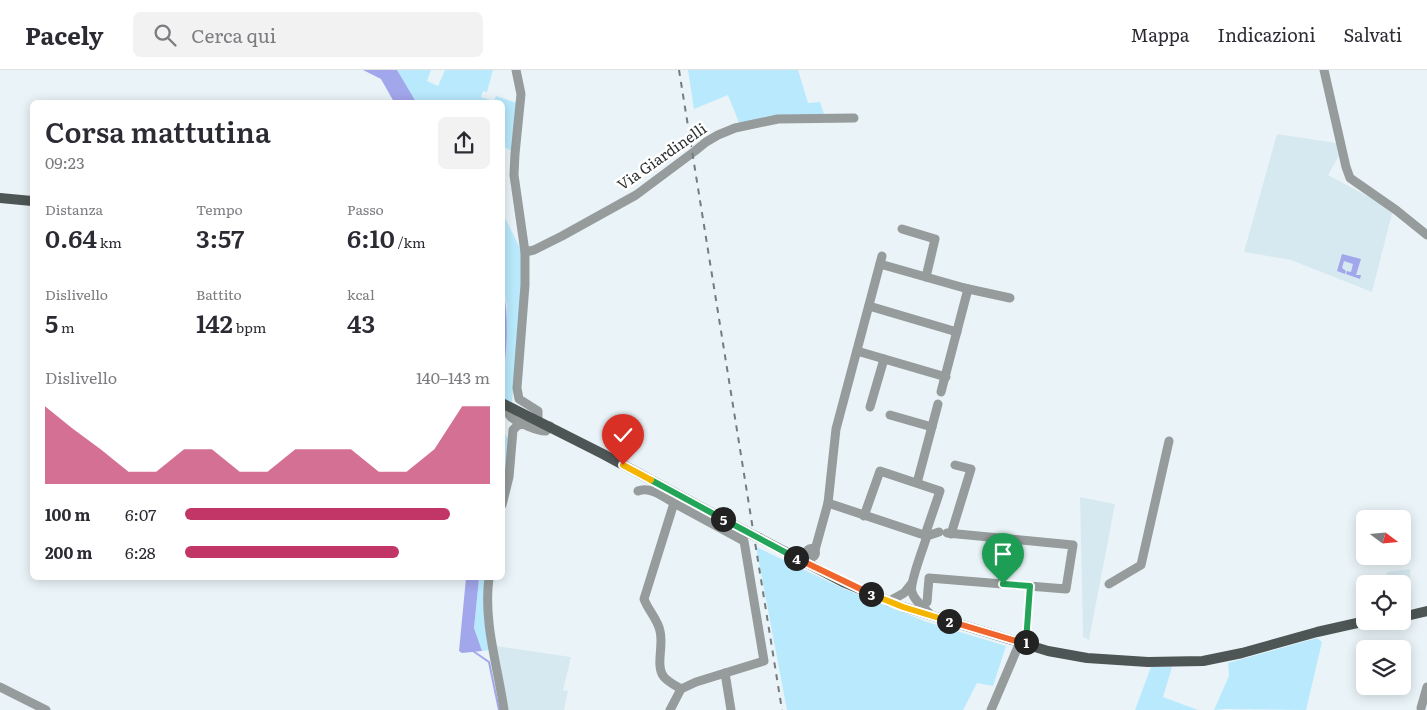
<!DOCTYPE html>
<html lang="it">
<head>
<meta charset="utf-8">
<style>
	:root { --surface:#fff; --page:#f2f2f3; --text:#2b2b33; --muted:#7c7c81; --line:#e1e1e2; --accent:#c13567 }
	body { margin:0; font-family:Literata,serif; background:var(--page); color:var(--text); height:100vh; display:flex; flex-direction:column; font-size:19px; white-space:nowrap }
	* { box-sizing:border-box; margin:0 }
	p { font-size:16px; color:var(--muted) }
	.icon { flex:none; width:28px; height:28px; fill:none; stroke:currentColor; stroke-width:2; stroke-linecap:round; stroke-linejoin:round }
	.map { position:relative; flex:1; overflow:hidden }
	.panel { position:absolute; left:30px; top:30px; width:475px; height:480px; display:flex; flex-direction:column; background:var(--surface); border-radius:8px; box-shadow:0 2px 12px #0003 }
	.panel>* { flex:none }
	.needle { width:32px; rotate:106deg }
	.fabs { position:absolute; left:1356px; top:440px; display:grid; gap:10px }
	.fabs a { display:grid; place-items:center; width:55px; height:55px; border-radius:8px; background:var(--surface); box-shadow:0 2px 12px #0003; font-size:25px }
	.pin { position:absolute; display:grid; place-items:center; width:42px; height:42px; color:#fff; margin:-51px -21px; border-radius:50% 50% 50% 0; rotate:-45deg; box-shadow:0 0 5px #0007 }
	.pin .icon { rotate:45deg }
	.km { position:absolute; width:25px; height:25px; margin:-12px; border-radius:50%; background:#222; color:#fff; font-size:14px; line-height:25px; text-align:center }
	.round { display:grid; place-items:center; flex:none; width:52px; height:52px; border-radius:8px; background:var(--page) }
	.overview { display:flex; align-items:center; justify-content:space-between; height:85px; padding:0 15px }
	h1 { font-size:28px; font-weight:600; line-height:38px }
	.stats { display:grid; grid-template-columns:repeat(3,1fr); gap:8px; height:85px; padding:5px 15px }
	.stats div { display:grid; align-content:center }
	.stats b { font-size:25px; font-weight:600 }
	.stats small { font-size:14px; font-weight:400 }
	.stats p { font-size:14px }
	.chart { height:140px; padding:10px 15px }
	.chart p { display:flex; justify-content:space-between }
	.chart svg { width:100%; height:90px; margin-top:5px; fill:var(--accent); opacity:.7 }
	ul { padding:0 15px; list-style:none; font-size:16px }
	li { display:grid; grid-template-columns:80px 60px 1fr; align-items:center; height:38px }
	li i { height:12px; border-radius:6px; background:var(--accent) }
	header { display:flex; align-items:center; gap:30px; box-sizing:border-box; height:70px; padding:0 25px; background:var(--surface); border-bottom:1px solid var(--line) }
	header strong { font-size:24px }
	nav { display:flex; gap:28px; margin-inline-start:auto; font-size:18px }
	.search { width:350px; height:45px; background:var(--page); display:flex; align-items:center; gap:12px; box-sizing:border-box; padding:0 18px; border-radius:8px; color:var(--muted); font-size:19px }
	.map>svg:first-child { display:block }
	.built { fill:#d7e9f0 }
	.green { fill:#b9e9fc }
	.water { fill:#a2a6eb }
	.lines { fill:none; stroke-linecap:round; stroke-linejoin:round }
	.stream { stroke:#a2a6eb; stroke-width:2 }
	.minor { stroke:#969b9b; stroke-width:9 }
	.major { stroke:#4d5555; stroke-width:10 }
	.rail { stroke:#757b7d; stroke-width:2; stroke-dasharray:6 6; stroke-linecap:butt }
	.major-bridge { stroke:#4d5555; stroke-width:10 }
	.split-1-casing { stroke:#fff; stroke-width:10 }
	.split-2-casing { stroke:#fff; stroke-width:10 }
	.split-3-casing { stroke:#fff; stroke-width:10 }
	.split-4-casing { stroke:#fff; stroke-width:10 }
	.split-5-casing { stroke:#fff; stroke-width:10 }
	.split-6-casing { stroke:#fff; stroke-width:10 }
	.split-7-casing { stroke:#fff; stroke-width:10 }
	.split-1 { stroke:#22a559; stroke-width:6 }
	.split-2 { stroke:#f0652b; stroke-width:6 }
	.split-3 { stroke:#f5b400; stroke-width:6 }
	.split-4 { stroke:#f0652b; stroke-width:6 }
	.split-5 { stroke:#22a559; stroke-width:6 }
	.split-6 { stroke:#22a559; stroke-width:6 }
	.split-7 { stroke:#f5b400; stroke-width:6 }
	.labels { text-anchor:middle; stroke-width:5; stroke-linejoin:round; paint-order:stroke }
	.street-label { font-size:15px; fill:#2d3132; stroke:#fff }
</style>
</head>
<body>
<header>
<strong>Pacely</strong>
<div class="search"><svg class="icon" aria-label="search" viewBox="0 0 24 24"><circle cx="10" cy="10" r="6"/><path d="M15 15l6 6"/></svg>Cerca qui</div>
<nav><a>Mappa</a><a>Indicazioni</a><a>Salvati</a></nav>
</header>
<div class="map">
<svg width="1427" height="640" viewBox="0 0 1427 640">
	<rect width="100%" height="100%" fill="#eaf4f8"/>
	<g class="built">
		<polygon points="1277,64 1337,73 1340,84 1328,105 1393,140 1372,222 1291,190 1244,182"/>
		<polygon points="1080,427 1115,434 1089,570 1083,567"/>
		<polygon points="1410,499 1412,537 1403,539 1402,514 1388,514 1387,502"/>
		<polygon points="496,576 571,587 563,620 568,621 564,640 506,640"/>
	</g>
	<g class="green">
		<polygon points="397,0 431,0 427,11 438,16 445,0 493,0 487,22 483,21 481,27 494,31 496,26 517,33 513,82 503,76 502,32 414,32"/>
		<polygon points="688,0 798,0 808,33 820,32 825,47 740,55 728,25 694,39"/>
		<polygon points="502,142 522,182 522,217 512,332 503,328 503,310 506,286 507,235 502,212"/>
		<polygon points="503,362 510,370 503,422"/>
		<polygon points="756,477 842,518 927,552 1006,576 993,616 977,613 963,640 787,640"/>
		<polygon points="479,508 487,508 491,580 482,581 474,558"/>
		<polygon points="1317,568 1322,572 1306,640 1225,639 1214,640 1229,606 1228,593"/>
		<polygon points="1151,597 1172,597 1163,627 1198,640 1135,640"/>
	</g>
	<g class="water">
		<polygon points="363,0 397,0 416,32 394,32 381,9"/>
		<polygon points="1342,184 1361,189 1356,205 1361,205 1360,209 1346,204 1347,201 1351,202 1353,194 1344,191 1342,198 1346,201 1345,204 1337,201"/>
		<path d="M503,216C509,247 507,279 503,310Z"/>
		<polygon points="466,508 479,508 474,558 482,581 462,583 459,581"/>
	</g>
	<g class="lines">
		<polyline class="stream" points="473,581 489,592 499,640"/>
		<g class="minor">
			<polyline points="516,0 521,24 515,84 514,105 525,182 525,215 517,318 519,329 538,341 538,350"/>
			<polyline points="1324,0 1346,97 1350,108 1396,140 1427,165"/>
			<polyline points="902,159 935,169 926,207"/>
			<polyline points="525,182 534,180 562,166 636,125 695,81 706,72 718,65 735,58 778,49 854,48"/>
			<polyline points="882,186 836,359 828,433 927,466 939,462"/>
			<polyline points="880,194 968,219 941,322"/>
			<polyline points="964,218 1010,228"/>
			<polyline points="869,236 957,262"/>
			<polyline points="857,281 946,307"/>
			<polyline points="870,337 884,289"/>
			<path d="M502,338C508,340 507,343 511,347C516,352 540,362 546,361L550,356"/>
			<polyline points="890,345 932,357"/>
			<polyline points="917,413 938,334"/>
			<path d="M638,421C650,416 664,427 674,433L644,529C648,540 658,550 660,561C664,575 655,596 664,607C668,612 675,615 681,619"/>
			<polyline points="502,435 509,407 513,360 518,355 525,354"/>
			<polyline points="864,446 880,401 940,421 925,465"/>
			<polyline points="951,464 971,399 955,395"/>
			<path d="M927,466C924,476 909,514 912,522C914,531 926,539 932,546"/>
			<circle cx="811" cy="483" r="4.5"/>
			<polyline points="815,480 828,433"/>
			<path d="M489,508C483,552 498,597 504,640"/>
			<polyline points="1003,514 1007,470"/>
			<polyline points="1109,514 1141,495 1169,371"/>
			<polyline points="888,532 904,523 912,513"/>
			<polyline points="927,532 929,508 1066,519 1073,475 947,463"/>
			<polyline points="1026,574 1030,516"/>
			<polyline points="725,603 731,640"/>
			<polyline points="0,617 46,640"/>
			<polyline points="1421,638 1427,617"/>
			<polyline points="670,640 681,619 696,612 764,591 744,471 674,433"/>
			<polyline points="991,640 1020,572"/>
		</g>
		<g class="major">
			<polyline points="0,128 32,131"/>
			<polyline points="502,333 603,384 749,463"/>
			<polyline points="759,468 845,513 903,537 1048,581 1087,588 1148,592 1203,591 1242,583 1317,562 1366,551"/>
			<polyline points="1402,547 1427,541"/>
		</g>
		<polyline class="rail" points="679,0 782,640"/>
		<polyline class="major-bridge" points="749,463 759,468"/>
	</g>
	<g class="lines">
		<g class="split-1-casing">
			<polyline id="split-1" points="1003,514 1030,516 1026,572"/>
		</g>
		<g class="split-2-casing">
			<polyline id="split-2" points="949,551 1026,574 1026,572"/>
		</g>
		<g class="split-3-casing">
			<polyline id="split-3" points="871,524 903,537 949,551"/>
		</g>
		<g class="split-4-casing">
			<polyline id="split-4" points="796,488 871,524"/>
		</g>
		<g class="split-5-casing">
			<polyline id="split-5" points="723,449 796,488"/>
		</g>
		<g class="split-6-casing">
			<polyline id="split-6" points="651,410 723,449"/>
		</g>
		<g class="split-7-casing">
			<polyline id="split-7" points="623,395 651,410"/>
		</g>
		<use href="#split-1" class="split-1"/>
		<use href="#split-2" class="split-2"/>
		<use href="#split-3" class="split-3"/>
		<use href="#split-4" class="split-4"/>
		<use href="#split-5" class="split-5"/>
		<use href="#split-6" class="split-6"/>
		<use href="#split-7" class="split-7"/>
	</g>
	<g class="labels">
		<g class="street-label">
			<text transform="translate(662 87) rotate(-35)" y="5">Via Giardinelli</text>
		</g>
	</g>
</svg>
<div class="fabs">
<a><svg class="needle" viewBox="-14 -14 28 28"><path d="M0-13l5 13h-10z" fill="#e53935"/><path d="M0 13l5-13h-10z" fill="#7c7c81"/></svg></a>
<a><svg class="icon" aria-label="locate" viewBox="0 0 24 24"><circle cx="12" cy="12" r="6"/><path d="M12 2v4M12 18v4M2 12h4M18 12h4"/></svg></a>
<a><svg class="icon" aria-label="layers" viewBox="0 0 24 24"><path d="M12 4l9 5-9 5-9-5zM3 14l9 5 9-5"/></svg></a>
</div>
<div class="pin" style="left:1003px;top:514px;background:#1e9e55"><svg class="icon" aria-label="arrive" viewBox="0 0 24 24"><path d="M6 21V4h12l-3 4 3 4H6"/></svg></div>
<div class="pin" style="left:623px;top:395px;background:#d93025"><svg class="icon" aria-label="check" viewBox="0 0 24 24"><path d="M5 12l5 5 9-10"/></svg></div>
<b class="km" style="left:1026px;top:572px">1</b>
<b class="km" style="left:949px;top:551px">2</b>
<b class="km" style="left:871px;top:524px">3</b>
<b class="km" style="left:796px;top:488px">4</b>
<b class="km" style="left:723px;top:449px">5</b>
<section class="panel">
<div class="overview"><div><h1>Corsa mattutina</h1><p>09:23</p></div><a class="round"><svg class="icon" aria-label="share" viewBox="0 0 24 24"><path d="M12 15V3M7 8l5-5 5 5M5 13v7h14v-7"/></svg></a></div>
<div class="stats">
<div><p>Distanza</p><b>0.64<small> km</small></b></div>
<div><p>Tempo</p><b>3:57</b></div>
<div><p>Passo</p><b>6:10<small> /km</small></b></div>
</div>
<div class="stats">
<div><p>Dislivello</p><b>5<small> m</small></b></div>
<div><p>Battito</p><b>142<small> bpm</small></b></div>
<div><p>kcal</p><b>43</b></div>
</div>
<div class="chart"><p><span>Dislivello</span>140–143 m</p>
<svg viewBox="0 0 160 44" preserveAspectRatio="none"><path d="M0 44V6L10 17L20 27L30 38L40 38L50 27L60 27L70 38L80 38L90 27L100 27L110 27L120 38L130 38L140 27L150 6L160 6V44z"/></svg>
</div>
<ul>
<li><b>100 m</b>6:07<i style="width:87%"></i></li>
<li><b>200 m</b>6:28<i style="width:70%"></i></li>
</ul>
</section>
</div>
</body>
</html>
